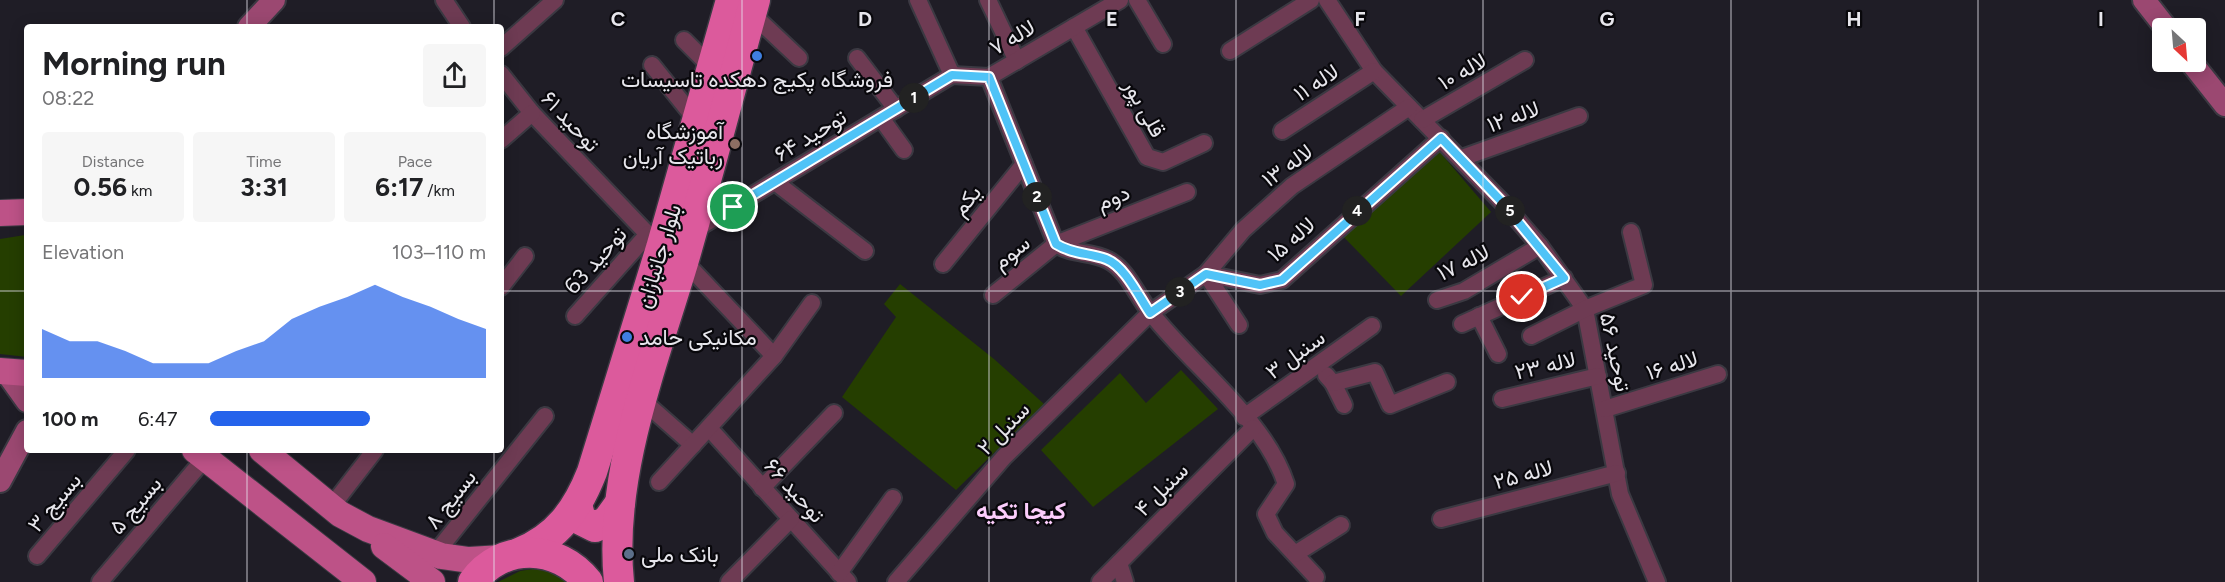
<!DOCTYPE html>
<html lang="en">
<head>
<meta charset="utf-8">
<style>
	:root { --surface:#fff; --page:#f6f6f6; --text:#202124; --muted:#757577; --accent:#2563eb }
	body { margin:0; font-family:Figtree,Vazirmatn,sans-serif; background:var(--page); color:var(--text); height:100vh; display:flex; flex-direction:column; font-size:22px; white-space:nowrap }
	* { box-sizing:border-box; margin:0 }
	p { font-size:20px; color:var(--muted) }
	.icon { flex:none; width:33px; height:33px; fill:none; stroke:currentColor; stroke-width:2; stroke-linecap:round; stroke-linejoin:round }
	.map { position:relative; flex:1; overflow:hidden }
	.details { position:absolute; left:24px; top:24px; width:480px; height:429px; display:flex; flex-direction:column; background:var(--surface); border-radius:6px; box-shadow:0 3px 15px #0003 }
	.details>* { flex:none }
	.needle { width:39px; rotate:154deg }
	.buttons { position:absolute; left:2152px; top:18px; display:grid; gap:12px }
	.buttons a { display:grid; place-items:center; width:54px; height:54px; border-radius:6px; background:var(--surface); box-shadow:0 3px 15px #0003; font-size:30px }
	.pin { position:absolute; display:grid; place-items:center; width:51px; height:51px; color:#fff; margin:-26px; border:3px solid #fff; border-radius:50%; box-shadow:0 2px 6px #0007 }
	.km { position:absolute; width:30px; height:30px; margin:-15px; border-radius:50%; background:#222; color:#fff; font-size:16px; line-height:30px; text-align:center }
	.round { display:grid; place-items:center; flex:none; width:63px; height:63px; border-radius:6px; background:var(--page) }
	.overview { display:flex; align-items:center; justify-content:space-between; height:102px; padding:0 18px }
	h1 { font-size:33px; font-weight:700; line-height:45px }
	.figures { display:grid; grid-template-columns:repeat(3,1fr); gap:9px; height:102px; padding:6px 18px }
	.figures div { display:grid; align-content:center; border-radius:6px; background:var(--page); text-align:center }
	.figures b { font-size:26px; font-weight:700 }
	.figures small { font-size:16px; font-weight:400 }
	.figures p { font-size:16px }
	.chart { height:168px; padding:12px 18px }
	.chart p { display:flex; justify-content:space-between }
	.chart svg { width:100%; height:108px; margin-top:6px; fill:var(--accent); opacity:.7 }
	ul { padding:0 18px; list-style:none; font-size:20px }
	li { display:grid; grid-template-columns:96px 72px 1fr; align-items:center; height:45px }
	li i { height:15px; border-radius:8px; background:var(--accent) }
	.map>svg:first-child { display:block }
	.green { fill:#253e00 }
	.lines { fill:none; stroke-linecap:round; stroke-linejoin:round }
	.street-casing { stroke:#3b3942; stroke-width:20 }
	.secondary-casing { stroke:#3b3942; stroke-width:26 }
	.primary-casing { stroke:#3b3942; stroke-width:28 }
	.highway-casing { stroke:#3b3942; stroke-width:33 }
	.street { stroke:#6e3b53; stroke-width:16 }
	.secondary { stroke:#9b4871; stroke-width:22 }
	.primary { stroke:#bd5287; stroke-width:26 }
	.highway { stroke:#dc5a9c; stroke-width:30 }
	.route-casing { stroke:#fff; stroke-width:12 }
	.route { stroke:#4fc3f7; stroke-width:8 }
	.grid { fill:none; stroke:#e7e6ec; stroke-width:1.5; stroke-opacity:0.55 }
	.shop-dot { fill:#3f7fe0; stroke:#09080c; stroke-width:2 }
	.education-dot { fill:#8d6e63; stroke:#09080c; stroke-width:2 }
	.service-dot { fill:#5c6f8a; stroke:#09080c; stroke-width:2 }
	.labels { text-anchor:middle; stroke-width:4.5; stroke-linejoin:round; paint-order:stroke }
	.street-label { font-size:22px; fill:#e7e6ec; stroke:#09080c }
	.poi-label { font-size:22px; fill:#e7e6ec; stroke:#09080c; text-anchor:start }
	.neighbourhood-label { font-size:24px; font-weight:bold; fill:#fccdfc; stroke:#09080c }
	.grid-label { font-size:20px; text-anchor:middle; font-weight:bold; fill:#e7e6ec; stroke:#09080c; stroke-width:4.5; stroke-linejoin:round; paint-order:stroke }
</style>
</head>
<body>
<div class="map">
<svg width="2225" height="582" viewBox="0 0 2225 582">
	<rect width="100%" height="100%" fill="#1f1d26"/>
	<g class="green">
		<polygon points="1432,143 1491,212 1401,296 1336,229"/>
		<polygon points="25,235 27,236 27,357 0,354 0,239"/>
		<polygon points="900,284 994,359 1044,404 956,490 842,397 896,317 884,304"/>
		<polygon points="1181,370 1218,409 1093,507 1041,450 1120,373 1146,403"/>
		<polygon points="533,569 547,571 569,582 498,582 520,571"/>
	</g>
	<g class="lines">
		<g class="street-casing">
			<g id="street">
				<polyline points="444,0 462,27"/>
				<polyline points="918,0 952,75"/>
				<polyline points="988,0 1017,61"/>
				<polyline points="1137,0 1163,44"/>
				<polyline points="1327,0 1374,71 1502,202 1540,246 1585,309 1620,494 1657,582"/>
				<polyline points="751,13 799,58"/>
				<polyline points="1074,27 1147,157 1163,162 1204,143"/>
				<polyline points="684,40 712,68"/>
				<polyline points="501,48 555,0"/>
				<polyline points="1230,51 1311,0"/>
				<polyline points="857,58 896,109"/>
				<polyline points="652,65 697,121"/>
				<polyline points="501,74 532,113 661,248"/>
				<polyline points="989,77 1056,244"/>
				<polyline points="989,77 1120,0"/>
				<polyline points="881,118 904,150"/>
				<polyline points="1422,120 1525,60"/>
				<polyline points="1282,131 1374,71"/>
				<polyline points="501,140 532,113"/>
				<polyline points="1462,158 1579,116"/>
				<polyline points="775,182 865,251"/>
				<polyline points="691,232 952,75 989,77"/>
				<path d="M1056,244C1072,255 1092,251 1108,260C1128,270 1137,297 1151,313C1193,367 1265,419 1286,484L1266,514L1275,533L1316,577"/>
				<polyline points="683,260 774,356"/>
				<polyline points="943,264 1024,164"/>
				<polyline points="501,287 525,256"/>
				<polyline points="993,295 1056,244 1187,192"/>
				<polyline points="1437,300 1464,291 1540,246"/>
				<polyline points="575,316 648,234"/>
				<polyline points="1479,316 1498,354"/>
				<polyline points="1462,324 1564,278"/>
				<polyline points="1239,325 1206,274 1243,230 1292,186 1409,107"/>
				<polyline points="1531,336 1585,309 1644,285 1631,232"/>
				<polyline points="1326,375 1333,383 1344,405"/>
				<polyline points="1333,383 1375,372 1390,405 1447,382"/>
				<polyline points="1502,399 1598,376"/>
				<polyline points="642,400 693,445"/>
				<polyline points="1605,409 1718,374"/>
				<polyline points="1244,417 1372,326"/>
				<polyline points="709,428 848,582"/>
				<polyline points="659,482 774,356 812,303"/>
				<polyline points="762,488 834,413"/>
				<polyline points="331,507 375,450"/>
				<polyline points="1441,519 1617,473"/>
				<polyline points="435,554 545,416"/>
				<polyline points="1295,554 1341,525"/>
				<polyline points="37,556 127,450"/>
				<polyline points="1119,563 1125,582"/>
				<polyline points="839,573 893,498"/>
				<polyline points="100,582 205,458"/>
				<polyline points="729,582 791,519"/>
				<polyline points="896,582 1004,457 1150,313 1206,274 1260,285 1282,280 1441,138"/>
				<polyline points="1100,582 1253,428"/>
			</g>
		</g>
		<g class="secondary-casing">
			<g id="secondary">
				<polyline points="2144,0 2166,28"/>
				<polyline points="249,27 274,0"/>
				<polyline points="2191,62 2225,105"/>
				<polyline points="7,373 27,401"/>
				<polyline points="0,481 27,431"/>
			</g>
		</g>
		<g class="primary-casing">
			<g id="primary">
				<polyline points="0,213 27,212"/>
				<polyline points="0,371 27,373"/>
				<polyline points="195,450 363,582"/>
				<polyline points="262,450 340,514 368,529 441,556 469,560 502,558"/>
				<polyline points="384,546 432,582"/>
			</g>
		</g>
		<g class="highway-casing">
			<g id="highway">
				<polyline points="577,504 581,520 595,527 607,521 620,503"/>
				<path d="M519,553C558,537 577,510 592,472L661,248L731,0"/>
				<path d="M473,582C502,542 558,544 588,582"/>
				<path d="M619,582C608,477 653,363 683,263C708,176 731,88 755,0"/>
			</g>
		</g>
		<use href="#street" class="street"/>
		<use href="#secondary" class="secondary"/>
		<use href="#primary" class="primary"/>
		<use href="#highway" class="highway"/>
	</g>
	<g class="lines">
		<g class="route-casing">
			<path id="route" d="M733,207L952,75L989,77L1056,244C1072,254 1089,253 1106,259C1125,266 1139,297 1150,313L1206,274L1260,285L1282,280L1441,138L1502,202L1564,278L1522,297"/>
		</g>
		<use href="#route" class="route"/>
	</g>
	<path class="grid" d="M247,0V27M494,0V27M742,0V582M989,0V582M1236,0V582M1483,0V582M1731,0V582M1978,0V582M0,291H27M501,291H2225M247,450V582M494,450V582"/>
	<g class="shop-dot">
		<circle cx="757" cy="56" r="6"/>
		<circle cx="627" cy="337" r="6"/>
	</g>
	<circle class="education-dot" cx="735" cy="144" r="6"/>
	<circle class="service-dot" cx="629" cy="554" r="6"/>
	<g class="labels">
		<g class="street-label">
			<text transform="translate(1012 37) rotate(-30)" y="8">لاله ۷</text>
			<text transform="translate(1462 71) rotate(-30)" y="8">لاله ۱۰</text>
			<text transform="translate(1316 82) rotate(-33)" y="8">لاله ۱۱</text>
			<text transform="translate(1145 108) rotate(61)" y="8">قلی پور</text>
			<text transform="translate(1513 116) rotate(-20)" y="8">لاله ۱۲</text>
			<text transform="translate(571 121) rotate(47)" y="8">توحید ۶۱</text>
			<text transform="translate(810 135) rotate(-31)" y="8">توحید ۶۴</text>
			<text transform="translate(1287 165) rotate(-36)" y="8">لاله ۱۳</text>
			<text transform="translate(1113 197) rotate(-22)" y="8">دوم</text>
			<text transform="translate(966 200) rotate(-51)" y="8">یکم</text>
			<text transform="translate(1291 239) rotate(-41)" y="8">لاله ۱۵</text>
			<text transform="translate(1011 252) rotate(-38)" y="8">سوم</text>
			<text transform="translate(658 256) rotate(-73)" y="8">بلوار جانبازان</text>
			<text transform="translate(595 260) rotate(-48)" y="8">توحید 63</text>
			<text transform="translate(1463 262) rotate(-26)" y="8">لاله ۱۷</text>
			<text transform="translate(1616 352) rotate(78)" y="8">توحید ۵۶</text>
			<text transform="translate(1295 354) rotate(-36)" y="8">سنبل ۳</text>
			<text transform="translate(1545 365) rotate(-13)" y="8">لاله ۲۳</text>
			<text transform="translate(1672 365) rotate(-17)" y="8">لاله ۱۶</text>
			<text transform="translate(1003 428) rotate(-46)" y="8">سنبل ۲</text>
			<text transform="translate(1523 474) rotate(-15)" y="8">لاله ۲۵</text>
			<text transform="translate(1161 489) rotate(-45)" y="8">سنبل ۴</text>
			<text transform="translate(795 490) rotate(48)" y="8">توحید ۶۶</text>
			<text transform="translate(450 499) rotate(-52)" y="8">بسیج ۸</text>
			<text transform="translate(54 502) rotate(-50)" y="8">بسیج ۳</text>
			<text transform="translate(135 505) rotate(-50)" y="8">بسیج ۵</text>
		</g>
		<g class="poi-label">
			<text x="757" y="87" text-anchor="middle">فروشگاه پکیج دهکده تاسیسات</text>
			<text x="723" y="139" text-anchor="end">آموزشگاه<tspan x="723" dy="25">رباتیک آریان</tspan></text>
			<text x="639" y="345">مکانیکی حامد</text>
			<text x="641" y="562">بانک ملی</text>
		</g>
		<g class="neighbourhood-label">
			<text x="1021" y="519">کیجا تکیه</text>
		</g>
	</g>
	<g class="grid-label">
		<text x="618" y="26">C</text>
		<text x="865" y="26">D</text>
		<text x="1112" y="26">E</text>
		<text x="1360" y="26">F</text>
		<text x="1607" y="26">G</text>
		<text x="1854" y="26">H</text>
		<text x="2101" y="26">I</text>
	</g>
</svg>
<div class="buttons">
<a><svg class="needle" viewBox="-14 -14 28 28"><path d="M0-13l5 13h-10z" fill="#e53935"/><path d="M0 13l5-13h-10z" fill="#757577"/></svg></a>
</div>
<div class="pin" style="left:733px;top:207px;background:#1e9e55"><svg class="icon" aria-label="arrive" viewBox="0 0 24 24"><path d="M6 21V4h12l-3 4 3 4H6"/></svg></div>
<div class="pin" style="left:1522px;top:297px;background:#d93025"><svg class="icon" aria-label="check" viewBox="0 0 24 24"><path d="M5 12l5 5 9-10"/></svg></div>
<b class="km" style="left:914px;top:98px">1</b>
<b class="km" style="left:1037px;top:197px">2</b>
<b class="km" style="left:1180px;top:292px">3</b>
<b class="km" style="left:1357px;top:211px">4</b>
<b class="km" style="left:1510px;top:211px">5</b>
<section class="details">
<div class="overview"><div><h1>Morning run</h1><p>08:22</p></div><a class="round"><svg class="icon" aria-label="share" viewBox="0 0 24 24"><path d="M12 15V3M7 8l5-5 5 5M5 13v7h14v-7"/></svg></a></div>
<div class="figures">
<div><p>Distance</p><b>0.56<small> km</small></b></div>
<div><p>Time</p><b>3:31</b></div>
<div><p>Pace</p><b>6:17<small> /km</small></b></div>
</div>
<div class="chart"><p><span>Elevation</span>103–110 m</p>
<svg viewBox="0 0 160 44" preserveAspectRatio="none"><path d="M0 44V24L10 29L20 29L30 33L40 38L50 38L60 38L70 33L80 29L90 20L100 15L110 11L120 6L130 11L140 15L150 20L160 24V44z"/></svg>
</div>
<ul>
<li><b>100 m</b>6:47<i style="width:58%"></i></li>
</ul>
</section>
</div>
</body>
</html>
